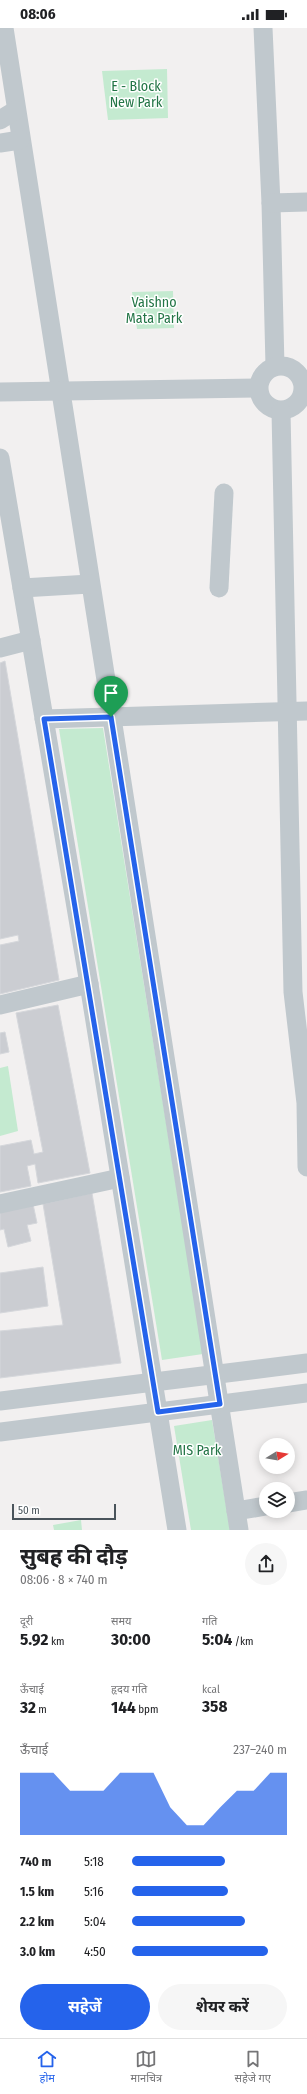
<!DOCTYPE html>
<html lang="hi">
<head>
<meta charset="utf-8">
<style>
	:root { --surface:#fff; --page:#f6f6f6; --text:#202124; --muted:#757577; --line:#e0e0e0; --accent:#2563eb }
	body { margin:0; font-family:"Fira Sans Condensed","Noto Sans Devanagari",sans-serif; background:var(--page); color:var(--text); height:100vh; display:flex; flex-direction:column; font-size:15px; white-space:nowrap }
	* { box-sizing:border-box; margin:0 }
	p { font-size:13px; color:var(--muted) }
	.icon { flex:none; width:22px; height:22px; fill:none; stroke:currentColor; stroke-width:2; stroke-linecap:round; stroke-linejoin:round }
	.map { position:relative; height:1502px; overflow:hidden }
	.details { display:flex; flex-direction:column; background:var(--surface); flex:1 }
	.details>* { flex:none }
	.needle { width:26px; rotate:79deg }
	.fabs { position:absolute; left:259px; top:1410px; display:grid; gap:8px }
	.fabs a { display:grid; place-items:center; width:36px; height:36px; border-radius:50%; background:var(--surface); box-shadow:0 2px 10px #0003; font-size:20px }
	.scale { position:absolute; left:12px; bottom:10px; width:104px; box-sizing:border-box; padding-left:4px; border:2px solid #4a545b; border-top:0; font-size:11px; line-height:14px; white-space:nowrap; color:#4a545b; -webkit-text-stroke:3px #fff; paint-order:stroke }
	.pin { position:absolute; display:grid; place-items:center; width:34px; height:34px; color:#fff; margin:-41px -17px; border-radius:50% 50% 50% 0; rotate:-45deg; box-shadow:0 0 4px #0007 }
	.pin .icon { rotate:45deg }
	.round { display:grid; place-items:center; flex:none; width:42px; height:42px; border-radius:21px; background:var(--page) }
	.overview { display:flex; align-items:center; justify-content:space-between; height:68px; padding:0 20px }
	h1 { font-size:22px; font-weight:700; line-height:30px }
	.figures { display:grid; grid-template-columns:repeat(3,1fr); gap:6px; height:68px; padding:4px 20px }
	.figures div { display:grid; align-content:center }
	.figures b { font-size:17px; font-weight:700 }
	.figures small { font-size:11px; font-weight:400 }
	.figures p { font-size:11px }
	.chart { height:112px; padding:8px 20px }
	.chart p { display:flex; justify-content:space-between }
	.chart svg { width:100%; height:72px; margin-top:4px; fill:var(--accent); opacity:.7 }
	.cta { display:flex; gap:8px; margin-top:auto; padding:8px 20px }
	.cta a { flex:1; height:46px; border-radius:24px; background:var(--accent); color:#fff; font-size:16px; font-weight:700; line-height:46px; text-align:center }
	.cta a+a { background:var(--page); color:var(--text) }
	ul { padding:0 20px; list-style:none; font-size:13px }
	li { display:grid; grid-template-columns:64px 48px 1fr; align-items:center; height:30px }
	li i { height:10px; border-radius:5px; background:var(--accent) }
	.status { display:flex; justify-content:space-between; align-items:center; height:28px; padding:0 20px; background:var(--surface); direction:ltr }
	.status svg { height:11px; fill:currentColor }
	.tab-bar { display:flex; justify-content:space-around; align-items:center; height:56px; border-top:1px solid var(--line); background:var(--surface); font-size:11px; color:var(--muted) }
	.tab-bar a { display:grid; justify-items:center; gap:2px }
	.tab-bar .on { color:var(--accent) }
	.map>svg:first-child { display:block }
	.green { fill:#c4ead0 }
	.building { fill:#cbcdd2; stroke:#d5d7db }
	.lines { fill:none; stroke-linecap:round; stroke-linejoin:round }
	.minor { stroke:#c0c8cd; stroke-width:19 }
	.route-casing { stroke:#fff; stroke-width:8 }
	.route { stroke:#2563eb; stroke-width:5 }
	.labels { text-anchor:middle; stroke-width:3; stroke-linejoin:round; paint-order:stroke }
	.park-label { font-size:14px; fill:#237546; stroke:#fff }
</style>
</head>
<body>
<div class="status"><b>08:06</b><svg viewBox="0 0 49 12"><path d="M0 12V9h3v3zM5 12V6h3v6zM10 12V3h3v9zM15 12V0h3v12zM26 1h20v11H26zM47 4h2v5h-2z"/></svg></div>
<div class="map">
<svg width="307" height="1502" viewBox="0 0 307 1502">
	<rect width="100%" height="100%" fill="#f2f0f0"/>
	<g class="green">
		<polygon points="167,41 168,90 108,92 102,43"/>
		<polygon points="173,263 174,300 137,301 132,264"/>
		<polygon points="103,700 203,1326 162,1332 59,701"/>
		<polygon points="8,1038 18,1103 0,1108 0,1040"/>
		<polygon points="212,1392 230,1502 191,1502 174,1398"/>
		<polygon points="81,1492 82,1502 54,1502 53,1497"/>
	</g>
	<g class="building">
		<polygon points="5,633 59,952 0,966 0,917 19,913 18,907 0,911 0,635"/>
		<polygon points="58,977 90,1145 38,1155 35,1136 27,1138 31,1158 0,1164 0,1118 31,1112 34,1126 43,1124 16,985"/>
		<polygon points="5,1004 9,1024 0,1026 0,1005"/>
		<polygon points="92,1165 121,1335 0,1350 0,1303 63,1297 43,1176"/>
		<polygon points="33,1176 37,1195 27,1197 31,1213 8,1219 4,1201 0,1202 0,1184"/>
		<polygon points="43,1239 48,1278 0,1285 0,1245"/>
	</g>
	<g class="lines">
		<g class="minor">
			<polyline points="4,0 239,1502"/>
			<polyline points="263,0 271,175 275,338"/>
			<polyline points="0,92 16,82"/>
			<polyline points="0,115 20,112"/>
			<polyline points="271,175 307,174"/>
			<circle cx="281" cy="360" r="22"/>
			<polyline points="0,364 258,360"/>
			<polyline points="281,383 293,964 306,1075 307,1139"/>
			<polyline points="0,430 89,956 177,1502"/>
			<polyline points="22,560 90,556"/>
			<polyline points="219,560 224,465"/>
			<polyline points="0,620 31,612"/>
			<polyline points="44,691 307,683"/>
			<polyline points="0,977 89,956"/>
			<polyline points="0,1176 120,1150"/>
			<polyline points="0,1373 307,1335"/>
			<polyline points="0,1404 307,1365"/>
			<polyline points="288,1475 307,1472"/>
			<polyline points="236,1483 266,1478"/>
		</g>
	</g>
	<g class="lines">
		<g class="route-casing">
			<polygon id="route" points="111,689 220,1376 158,1384 44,691"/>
		</g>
		<use href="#route" class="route"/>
	</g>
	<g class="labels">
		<g class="park-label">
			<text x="136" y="63">E - Block<tspan x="136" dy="16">New Park</tspan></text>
			<text x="154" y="279">Vaishno<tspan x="154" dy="16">Mata Park</tspan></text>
			<text x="197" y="1427">MIS Park</text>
		</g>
	</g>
</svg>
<div class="fabs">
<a><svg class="needle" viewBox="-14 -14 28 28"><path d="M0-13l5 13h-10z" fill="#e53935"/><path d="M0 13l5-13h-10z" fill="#757577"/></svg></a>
<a><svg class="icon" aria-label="layers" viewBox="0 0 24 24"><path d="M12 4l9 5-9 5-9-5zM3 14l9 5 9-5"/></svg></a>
</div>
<div class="scale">50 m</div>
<div class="pin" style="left:111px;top:689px;background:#1e9e55"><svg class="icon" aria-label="arrive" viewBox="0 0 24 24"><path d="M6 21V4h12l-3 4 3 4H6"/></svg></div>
</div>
<section class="details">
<div class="overview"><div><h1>सुबह की दौड़</h1><p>08:06 · 8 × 740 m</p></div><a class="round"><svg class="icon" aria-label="share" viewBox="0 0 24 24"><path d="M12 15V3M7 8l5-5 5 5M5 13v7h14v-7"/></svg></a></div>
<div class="figures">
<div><p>दूरी</p><b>5.92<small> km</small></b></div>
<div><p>समय</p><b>30:00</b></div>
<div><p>गति</p><b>5:04<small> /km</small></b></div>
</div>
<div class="figures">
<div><p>ऊँचाई</p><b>32<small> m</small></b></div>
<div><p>हृदय गति</p><b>144<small> bpm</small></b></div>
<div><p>kcal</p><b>358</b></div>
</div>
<div class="chart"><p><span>ऊँचाई</span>237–240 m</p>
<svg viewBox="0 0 160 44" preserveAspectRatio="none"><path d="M0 44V6L10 6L20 6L30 17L40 17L50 17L60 6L70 6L80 6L90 27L100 38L110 38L120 27L130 17L140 17L150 6L160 6V44z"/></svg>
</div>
<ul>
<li><b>740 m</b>5:18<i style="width:60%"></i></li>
<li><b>1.5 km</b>5:16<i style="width:62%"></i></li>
<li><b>2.2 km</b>5:04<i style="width:73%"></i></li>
<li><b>3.0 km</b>4:50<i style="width:88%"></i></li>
</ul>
<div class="cta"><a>सहेजें</a><a>शेयर करें</a></div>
</section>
<nav class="tab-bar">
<a class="on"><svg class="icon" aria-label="home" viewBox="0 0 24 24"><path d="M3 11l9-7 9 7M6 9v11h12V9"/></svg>होम</a>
<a><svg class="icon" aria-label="map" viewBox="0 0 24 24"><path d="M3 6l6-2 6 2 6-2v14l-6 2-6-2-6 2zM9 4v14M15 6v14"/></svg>मानचित्र</a>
<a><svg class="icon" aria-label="saved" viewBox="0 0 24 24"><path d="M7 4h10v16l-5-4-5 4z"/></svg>सहेजे गए</a>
</nav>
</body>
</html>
